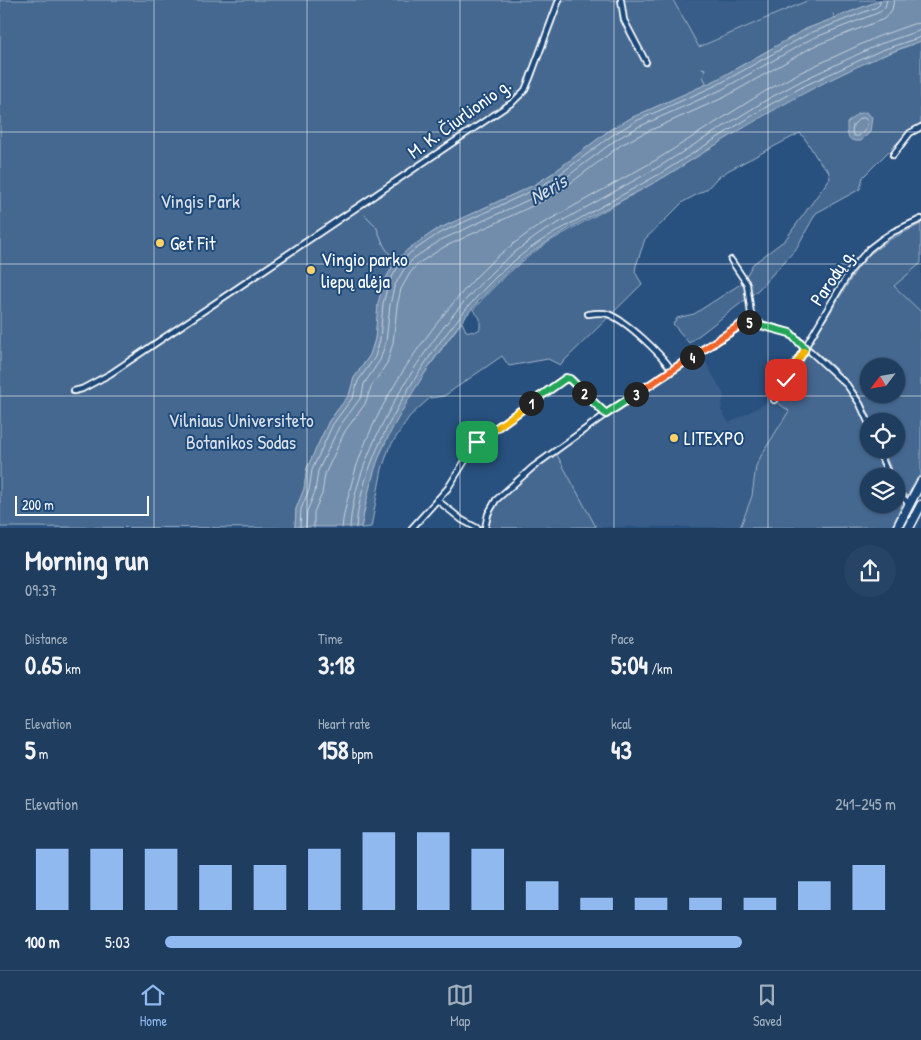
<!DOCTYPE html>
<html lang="en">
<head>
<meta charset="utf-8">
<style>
	:root { --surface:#1e3d5f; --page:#264465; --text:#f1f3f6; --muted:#a1aebd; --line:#3c5674; --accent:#90b9f0 }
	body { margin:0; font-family:"Patrick Hand",sans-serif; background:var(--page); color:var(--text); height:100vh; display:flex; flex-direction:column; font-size:19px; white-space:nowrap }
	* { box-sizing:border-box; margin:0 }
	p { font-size:16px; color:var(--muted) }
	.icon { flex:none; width:28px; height:28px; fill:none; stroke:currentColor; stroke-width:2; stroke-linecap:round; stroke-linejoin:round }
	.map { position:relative; height:528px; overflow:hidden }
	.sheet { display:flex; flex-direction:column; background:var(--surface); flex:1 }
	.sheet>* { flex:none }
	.needle { width:32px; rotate:239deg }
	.fabs { position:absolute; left:860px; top:358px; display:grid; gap:10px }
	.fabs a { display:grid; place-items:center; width:45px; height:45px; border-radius:50%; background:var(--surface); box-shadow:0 1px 4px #0004,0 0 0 1px var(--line); font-size:25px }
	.scale { position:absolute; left:15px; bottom:12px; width:134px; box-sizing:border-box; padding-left:5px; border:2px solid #fff; border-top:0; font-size:14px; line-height:18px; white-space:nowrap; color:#fff; -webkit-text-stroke:4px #1f4a7a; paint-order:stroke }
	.pin { position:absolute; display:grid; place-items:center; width:42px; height:42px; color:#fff; margin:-21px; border-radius:10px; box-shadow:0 2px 8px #0006 }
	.km { position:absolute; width:25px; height:25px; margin:-12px; border-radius:50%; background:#222; color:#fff; font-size:14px; line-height:25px; text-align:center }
	.round { display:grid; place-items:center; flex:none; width:52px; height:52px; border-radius:26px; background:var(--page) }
	.head { display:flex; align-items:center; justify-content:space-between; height:85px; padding:0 25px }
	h1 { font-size:28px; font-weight:800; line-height:38px }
	.metrics { display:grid; grid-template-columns:repeat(3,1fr); gap:8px; height:85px; padding:5px 25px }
	.metrics div { display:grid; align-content:center }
	.metrics b { font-size:25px; font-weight:800 }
	.metrics small { font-size:14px; font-weight:400 }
	.metrics p { font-size:14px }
	.chart { height:140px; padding:10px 25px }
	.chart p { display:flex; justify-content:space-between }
	.chart svg { width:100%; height:90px; margin-top:5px; stroke:var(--accent); stroke-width:6 }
	ul { padding:0 25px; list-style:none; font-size:16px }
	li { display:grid; grid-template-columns:80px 60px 1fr; align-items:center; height:38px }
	li i { height:12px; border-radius:6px; background:var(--accent) }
	.menu { display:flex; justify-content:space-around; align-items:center; height:70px; border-top:1px solid var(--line); background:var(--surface); font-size:14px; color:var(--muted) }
	.menu a { display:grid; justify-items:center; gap:2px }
	.menu .on { color:var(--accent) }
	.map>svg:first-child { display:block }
	.built { fill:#375d88 }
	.green { fill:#446890; stroke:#a2b4c8; fill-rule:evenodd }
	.water { fill:#718dab; stroke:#aabbcd }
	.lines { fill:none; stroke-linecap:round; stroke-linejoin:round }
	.shore { stroke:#c6d1dd; stroke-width:1 }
	.stream { stroke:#aabbcd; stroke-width:1 }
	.minor-casing { stroke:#fff; stroke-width:8 }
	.primary-casing { stroke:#fff; stroke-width:11 }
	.minor { stroke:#1f4a7a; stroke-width:4.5 }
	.primary { stroke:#1f4a7a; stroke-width:8 }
	.split-1-casing { stroke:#fff; stroke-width:10 }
	.split-2-casing { stroke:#fff; stroke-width:10 }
	.split-3-casing { stroke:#fff; stroke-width:10 }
	.split-4-casing { stroke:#fff; stroke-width:10 }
	.split-5-casing { stroke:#fff; stroke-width:10 }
	.split-6-casing { stroke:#fff; stroke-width:10 }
	.split-7-casing { stroke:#fff; stroke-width:10 }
	.split-1 { stroke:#f5b400; stroke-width:6 }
	.split-2 { stroke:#22a559; stroke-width:6 }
	.split-3 { stroke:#22a559; stroke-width:6 }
	.split-4 { stroke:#f0652b; stroke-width:6 }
	.split-5 { stroke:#f0652b; stroke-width:6 }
	.split-6 { stroke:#22a559; stroke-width:6 }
	.split-7 { stroke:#f5b400; stroke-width:6 }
	.grid { fill:none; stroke:#fff; stroke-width:1; stroke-opacity:0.55 }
	.poi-dot { fill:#ffd166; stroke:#1f4a7a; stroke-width:2 }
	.labels { text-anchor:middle; stroke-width:4; stroke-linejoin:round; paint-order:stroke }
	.street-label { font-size:19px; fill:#fff; stroke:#1f4a7a }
	.park-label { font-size:19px; fill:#dae1e9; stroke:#1f4a7a }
	.poi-label { font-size:19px; fill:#fff; stroke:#1f4a7a; text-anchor:start }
	.water-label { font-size:20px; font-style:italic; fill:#d4dde6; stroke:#1f4a7a }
</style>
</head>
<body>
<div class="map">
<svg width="921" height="528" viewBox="0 0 921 528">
	<rect width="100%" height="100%" fill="#28517f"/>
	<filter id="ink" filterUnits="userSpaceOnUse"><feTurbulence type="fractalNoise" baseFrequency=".02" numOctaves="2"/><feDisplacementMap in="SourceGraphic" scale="10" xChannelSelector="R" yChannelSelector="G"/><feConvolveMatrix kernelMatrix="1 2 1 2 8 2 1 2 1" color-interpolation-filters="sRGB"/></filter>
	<g filter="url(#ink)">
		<g class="built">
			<polygon points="673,0 809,0 699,47"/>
			<polygon points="921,263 921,312 894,286"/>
			<polygon points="701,354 724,395 721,410 729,423 770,401 777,402 789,411 762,454 756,466 752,496 740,527 596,527 556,453"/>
		</g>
		<g class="green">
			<polygon points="0,0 673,0 699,47 809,0 881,0 806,29 716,80 633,117 611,129 553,173 534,185 436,230 407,250 395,262 384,282 379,303 375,339 370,355 354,378 349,395 329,421 307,468 304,489 296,509 295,528 0,527"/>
			<path d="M921,41V123L909,131L863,177L860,189L816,213L796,249L758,290L689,343L673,324L677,318L694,314L742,283L753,264L785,240L830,178L828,170C815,161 811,144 800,133L729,170L716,179L707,189L683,202L663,222L645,239L636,266L635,272L642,284L560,365L548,359L509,366L502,356L444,396L430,398L409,417L389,448L382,469L371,527L361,528C365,509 368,489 374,471C391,419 429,365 462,322L466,331L475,332L480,329V318L473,310C495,284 521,260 550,241L666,176L774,108L808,90L864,63Z"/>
			<path d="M921,224V263L894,286L921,312V475L907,496C897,495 896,485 896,476H891L889,470L891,469L883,449H896V421H872C859,387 837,370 810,346L858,267L870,254L889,240ZM869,366H896V394H869Z"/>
			<path d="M807,354C814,358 819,364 825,369C852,392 869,413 869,449H875L886,476H869V504H896V495L902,505L892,527L740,528L752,496L756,466L762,454L789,411L777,402L805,355Z"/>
			<polygon points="556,453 596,527 488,528 494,507 499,499"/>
		</g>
		<g class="water">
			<path d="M881,0H921V41C831,72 754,121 674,171C629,199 579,219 535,250C481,289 439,347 406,404C397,420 388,436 381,452C371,477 366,502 361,527H295L296,509L304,489L307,468L329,421L349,395L354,378L370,355L375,339L378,303L384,282L395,262L407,250L436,230L534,185L553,173L611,129L633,117L716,80L806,29Z"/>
			<path d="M866,112L872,117L870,132L861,141C847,142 847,136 847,123L857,114Z"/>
		</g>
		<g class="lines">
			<g class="shore">
				<polygon points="864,118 868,121 866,129 859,136 854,136 852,132 853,125 859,119"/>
				<polyline points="300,528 301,509 309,490 312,470 333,424 353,397 358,381 375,357 380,340 383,304 388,284 399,265 410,253 438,234 536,189 556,177 614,134 636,121 719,84 808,34 877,7 880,4 880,0"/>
				<polyline points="306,528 307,511 315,492 318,471 339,427 359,400 362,395 364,384 380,360 386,342 390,305 394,287 404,269 414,258 441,240 539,195 560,182 617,139 638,127 721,90 811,39 880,12 885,7 887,0"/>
				<polyline points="314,528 314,512 322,494 325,474 345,431 365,404 371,387 387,363 393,343 397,306 401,289 410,273 419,263 444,247 543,201 564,188 621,145 642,134 725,97 814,46 884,19 892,10 894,0"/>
				<path d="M342,528C343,516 346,505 349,494C366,416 422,336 475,278C494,258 517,240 540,225L656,160L764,92L799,73L877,37L913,24L921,23"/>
				<path d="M350,528C354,449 428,338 482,282C500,263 522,246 544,231L660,166L768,99L803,80L880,44L921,30"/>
				<path d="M356,528C361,448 432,344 486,287C504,268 525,251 547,237L663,172L771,104L806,85L882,50L921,37"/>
			</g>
			<g class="stream">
				<polyline points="833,14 835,18"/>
				<polyline points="702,68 705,69 703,77 707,84"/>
				<polyline points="365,215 376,226 384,246 395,262"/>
			</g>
			<g class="minor-casing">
				<g id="minor">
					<polyline points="621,0 624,20 646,62"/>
					<polyline points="893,155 910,133 921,127"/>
					<polyline points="731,260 747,284 752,322"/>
					<path d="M588,314C595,313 602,312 608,314C627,321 660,353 672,370"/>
					<polyline points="74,391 82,389 110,374 513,102 525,90 530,78 559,0"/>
					<polyline points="774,400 850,271 869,249 882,239 893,232 921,219"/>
					<polyline points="878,449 889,476"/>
					<polyline points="896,490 909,504"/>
					<polyline points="437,500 462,520 477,528"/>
					<polyline points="412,528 448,488 473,448 480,439 563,380 569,379 606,414"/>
					<polyline points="485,528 488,514 496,500 533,467 606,414 672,370 745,323 754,322 790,333 847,385 860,404 869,424"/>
				</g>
			</g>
			<g class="primary-casing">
				<g id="primary">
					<polyline points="897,528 921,482"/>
					<polyline points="909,528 921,505"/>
				</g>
			</g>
			<use href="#minor" class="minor"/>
			<use href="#primary" class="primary"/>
		</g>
	</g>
	<g class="lines" filter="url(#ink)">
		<g class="split-1-casing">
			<polyline id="split-1" points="477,442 531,403"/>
		</g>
		<g class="split-2-casing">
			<polyline id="split-2" points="531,403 566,378 570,379 584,393"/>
		</g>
		<g class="split-3-casing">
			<polyline id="split-3" points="584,393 606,414 636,394"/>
		</g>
		<g class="split-4-casing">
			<polyline id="split-4" points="636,394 692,357"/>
		</g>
		<g class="split-5-casing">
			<polyline id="split-5" points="692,357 742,324 749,322"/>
		</g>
		<g class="split-6-casing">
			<polyline id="split-6" points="749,322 790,333 805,348 804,351"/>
		</g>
		<g class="split-7-casing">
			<polyline id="split-7" points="786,380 804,351"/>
		</g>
		<use href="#split-1" class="split-1"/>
		<use href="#split-2" class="split-2"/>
		<use href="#split-3" class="split-3"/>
		<use href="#split-4" class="split-4"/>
		<use href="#split-5" class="split-5"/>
		<use href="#split-6" class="split-6"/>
		<use href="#split-7" class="split-7"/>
	</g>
	<path class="grid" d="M154,0V528M307,0V528M460,0V528M614,0V528M768,0V528M0,132H921M0,264H921M0,396H921"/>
	<g class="poi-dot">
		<circle cx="160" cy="243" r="5"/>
		<circle cx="311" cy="270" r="5"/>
		<circle cx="674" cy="438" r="5"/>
	</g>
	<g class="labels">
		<g class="street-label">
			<text transform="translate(459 118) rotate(-36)" y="7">M. K. Čiurlionio g.</text>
			<text transform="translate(832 277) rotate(-56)" y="7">Parodų g.</text>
		</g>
		<g class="park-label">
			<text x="200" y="208">Vingis Park</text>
			<text x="241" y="427">Vilniaus Universiteto<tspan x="241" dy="22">Botanikos Sodas</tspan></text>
		</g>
		<g class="poi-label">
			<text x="170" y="250">Get Fit</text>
			<text x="321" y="266">Vingio parko<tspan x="321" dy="22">liepų alėja</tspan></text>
			<text x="684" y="445">LITEXPO</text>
		</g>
		<g class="water-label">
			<text transform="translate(548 189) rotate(-30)" y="7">Neris</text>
		</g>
	</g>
</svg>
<div class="fabs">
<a><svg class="needle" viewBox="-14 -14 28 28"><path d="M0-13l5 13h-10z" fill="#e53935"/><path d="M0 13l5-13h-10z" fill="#a1aebd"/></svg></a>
<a><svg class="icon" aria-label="locate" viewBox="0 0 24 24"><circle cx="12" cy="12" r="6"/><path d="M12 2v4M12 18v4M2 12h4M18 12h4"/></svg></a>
<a><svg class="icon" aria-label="layers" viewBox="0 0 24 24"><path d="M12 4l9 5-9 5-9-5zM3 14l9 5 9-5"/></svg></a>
</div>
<div class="scale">200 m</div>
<div class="pin" style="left:477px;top:442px;background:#1e9e55"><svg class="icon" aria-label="arrive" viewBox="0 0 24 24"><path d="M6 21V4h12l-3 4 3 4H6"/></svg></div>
<div class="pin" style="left:786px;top:380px;background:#d93025"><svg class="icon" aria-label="check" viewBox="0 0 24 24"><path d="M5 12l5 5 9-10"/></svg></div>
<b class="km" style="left:531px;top:403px">1</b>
<b class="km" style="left:584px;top:393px">2</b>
<b class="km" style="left:636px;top:394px">3</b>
<b class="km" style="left:692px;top:357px">4</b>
<b class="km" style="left:749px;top:322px">5</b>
</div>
<section class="sheet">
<div class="head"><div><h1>Morning run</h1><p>09:37</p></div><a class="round"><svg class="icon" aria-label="share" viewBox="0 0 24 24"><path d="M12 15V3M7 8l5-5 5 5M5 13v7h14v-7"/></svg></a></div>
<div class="metrics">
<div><p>Distance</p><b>0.65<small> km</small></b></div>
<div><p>Time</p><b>3:18</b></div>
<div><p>Pace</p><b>5:04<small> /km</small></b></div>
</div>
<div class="metrics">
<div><p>Elevation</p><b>5<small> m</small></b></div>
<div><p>Heart rate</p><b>158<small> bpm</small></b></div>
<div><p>kcal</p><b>43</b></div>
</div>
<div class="chart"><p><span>Elevation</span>241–245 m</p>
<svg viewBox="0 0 160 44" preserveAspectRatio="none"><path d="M5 44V14M15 44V14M25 44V14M35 44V22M45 44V22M55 44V14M65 44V6M75 44V6M85 44V14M95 44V30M105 44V38M115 44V38M125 44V38M135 44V38M145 44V30M155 44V22"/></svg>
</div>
<ul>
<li><b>100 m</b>5:03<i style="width:79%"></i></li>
</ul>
</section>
<nav class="menu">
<a class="on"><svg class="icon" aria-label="home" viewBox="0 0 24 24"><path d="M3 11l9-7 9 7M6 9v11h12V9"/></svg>Home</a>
<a><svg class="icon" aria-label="map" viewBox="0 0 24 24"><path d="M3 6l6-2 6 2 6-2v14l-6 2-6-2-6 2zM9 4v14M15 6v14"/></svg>Map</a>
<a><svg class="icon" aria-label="saved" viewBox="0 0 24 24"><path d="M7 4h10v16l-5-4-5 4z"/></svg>Saved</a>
</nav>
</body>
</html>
